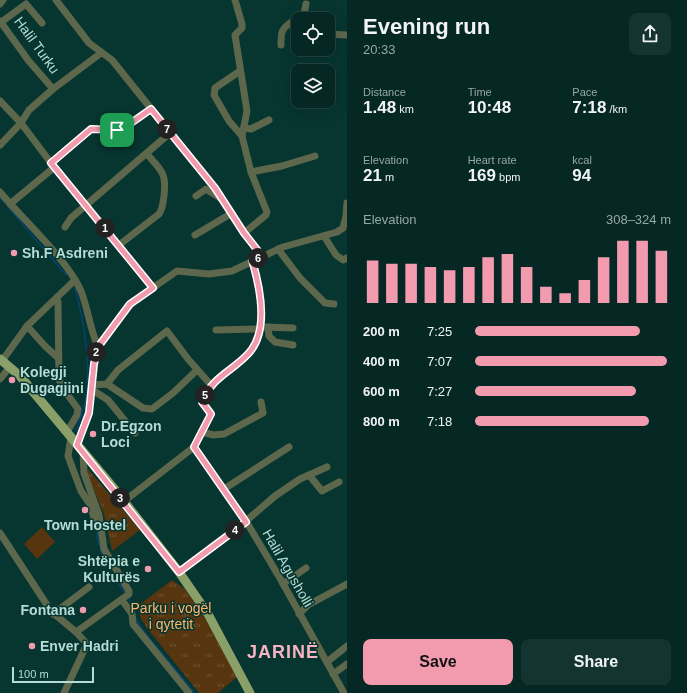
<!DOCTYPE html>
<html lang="en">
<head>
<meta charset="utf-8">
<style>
	:root { --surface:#052824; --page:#133431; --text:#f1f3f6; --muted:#97a6a6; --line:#264441; --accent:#f29aae }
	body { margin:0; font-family:Arial,sans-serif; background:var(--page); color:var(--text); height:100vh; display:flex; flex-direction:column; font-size:15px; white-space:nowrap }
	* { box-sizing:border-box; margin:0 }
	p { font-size:13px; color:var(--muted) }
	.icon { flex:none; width:22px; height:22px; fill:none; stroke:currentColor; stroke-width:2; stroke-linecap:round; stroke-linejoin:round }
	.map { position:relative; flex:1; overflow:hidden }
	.sheet { display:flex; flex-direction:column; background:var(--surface); width:340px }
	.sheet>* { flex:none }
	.buttons { position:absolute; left:291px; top:12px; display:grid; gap:8px }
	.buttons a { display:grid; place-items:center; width:44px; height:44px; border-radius:8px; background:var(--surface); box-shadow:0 4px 16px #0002,0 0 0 1px var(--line); font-size:20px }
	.scale { position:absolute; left:12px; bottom:10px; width:82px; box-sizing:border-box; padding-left:4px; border:2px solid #b5dbd5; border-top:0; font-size:11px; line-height:14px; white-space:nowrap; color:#b5dbd5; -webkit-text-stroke:3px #073530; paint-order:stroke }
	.pin { position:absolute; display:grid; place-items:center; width:34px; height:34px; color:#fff; margin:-17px; border-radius:8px; box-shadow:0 2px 6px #0006 }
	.km { position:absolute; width:20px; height:20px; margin:-10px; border-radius:50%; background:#222; color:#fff; font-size:11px; line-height:20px; text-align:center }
	.round { display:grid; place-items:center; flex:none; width:42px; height:42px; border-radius:8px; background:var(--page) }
	.headline { display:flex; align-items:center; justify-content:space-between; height:68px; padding:0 16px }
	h1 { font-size:22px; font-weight:700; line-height:30px }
	.figures { display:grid; grid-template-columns:repeat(3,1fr); gap:6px; height:68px; padding:4px 16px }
	.figures div { display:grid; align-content:center }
	.figures b { font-size:17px; font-weight:700 }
	.figures small { font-size:11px; font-weight:400 }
	.figures p { font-size:11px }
	.chart { height:112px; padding:8px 16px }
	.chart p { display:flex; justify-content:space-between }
	.chart svg { width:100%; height:72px; margin-top:4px; stroke:var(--accent); stroke-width:6 }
	.primary-button { display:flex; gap:8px; margin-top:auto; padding:8px 16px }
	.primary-button a { flex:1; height:46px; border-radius:8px; background:var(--accent); color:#111; font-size:16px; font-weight:700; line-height:46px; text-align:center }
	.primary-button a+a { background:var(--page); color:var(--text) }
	ul { padding:0 16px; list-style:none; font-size:13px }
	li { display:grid; grid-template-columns:64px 48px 1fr; align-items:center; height:30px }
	li i { height:10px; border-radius:5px; background:var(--accent) }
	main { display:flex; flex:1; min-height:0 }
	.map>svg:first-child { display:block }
	.park { fill:url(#park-tufts) }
	.garden { fill:#57350e }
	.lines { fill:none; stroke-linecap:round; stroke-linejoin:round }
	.stream { stroke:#004571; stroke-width:1.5 }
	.minor { stroke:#5d674c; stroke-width:7 }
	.major { stroke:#8ba068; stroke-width:9 }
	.route-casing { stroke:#fff; stroke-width:8 }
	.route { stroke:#f29aae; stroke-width:5 }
	.poi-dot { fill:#f29aae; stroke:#073530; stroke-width:1.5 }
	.labels { text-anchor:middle; stroke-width:3; stroke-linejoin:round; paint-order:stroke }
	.street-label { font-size:14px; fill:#b5dbd5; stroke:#073530 }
	.poi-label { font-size:14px; font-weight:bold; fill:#b5dbd5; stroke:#073530; text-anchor:start }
	.park-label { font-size:14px; fill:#ffb56a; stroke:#073530 }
	.district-label { font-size:18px; font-weight:bold; letter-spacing:1px; fill:#f8b4c2; stroke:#073530 }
</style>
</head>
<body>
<main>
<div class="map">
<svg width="347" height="693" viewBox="0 0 347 693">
	<defs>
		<pattern id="park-tufts" width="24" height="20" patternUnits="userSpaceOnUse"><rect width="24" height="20" fill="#57350e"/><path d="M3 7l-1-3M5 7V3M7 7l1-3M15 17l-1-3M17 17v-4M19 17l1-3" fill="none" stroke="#6d5230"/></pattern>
	</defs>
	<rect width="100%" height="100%" fill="#073530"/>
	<g class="park">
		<polygon points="88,469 140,530 112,551 104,514 88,475"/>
		<polygon points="172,580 185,589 206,620 237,677 218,693 199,693 147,628 140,617 139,605"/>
	</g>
	<polygon class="garden" points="42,527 55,542 37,559 24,544"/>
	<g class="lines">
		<g class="stream">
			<polyline points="0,198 4,202"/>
			<polyline points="8,207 66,275"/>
			<path d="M75,288C84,320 93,375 84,407C82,415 78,423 76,431"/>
			<polyline points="97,528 97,537 102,555 112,574 126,594"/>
			<polyline points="128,597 134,608 135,614"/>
			<polyline points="135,617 144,632 195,693"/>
		</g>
		<g class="minor">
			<polyline points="56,0 89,43 112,60 128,80 215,188 244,233 262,256"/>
			<polyline points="235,0 242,24 242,28 235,35 247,111 242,136 251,172 267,212 266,215 244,233"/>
			<polyline points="0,4 3,0"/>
			<polyline points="303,19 306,4"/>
			<polyline points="0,21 28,60 53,89"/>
			<polyline points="0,23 26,4 42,23"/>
			<polyline points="328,34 347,35"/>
			<path d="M281,45C281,41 281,36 282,32C285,25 298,16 306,19"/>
			<polyline points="297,46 298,43"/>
			<polyline points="240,71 215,88 214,95 229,121 242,136"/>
			<polyline points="0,101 21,123 51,163 153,288"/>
			<polyline points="244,128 251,129 269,120"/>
			<polyline points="0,145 21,123 29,110 53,89 101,53"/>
			<polyline points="51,163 91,129 117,130 123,128 151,109"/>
			<polyline points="251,172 282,166 315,156"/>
			<path d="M0,192C23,220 67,259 81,291C88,309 90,329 98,347"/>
			<polyline points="196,196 206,189 222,199"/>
			<polyline points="10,204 51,170"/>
			<polyline points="65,227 71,218 170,133"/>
			<polyline points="195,235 232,213"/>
			<polyline points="324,236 336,255 343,260 347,258"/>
			<path d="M119,245L159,214C163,208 163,202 164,196C167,173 161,170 147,154"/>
			<polyline points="278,249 300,278 325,303 334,304"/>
			<polyline points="58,302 59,379 62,387 78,409 77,415 67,432"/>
			<polyline points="27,326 45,346 57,357"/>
			<polyline points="264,327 293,328"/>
			<polyline points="268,327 269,336 275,342 293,345"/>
			<polyline points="216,330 259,329"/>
			<polyline points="2,361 27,326 75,280"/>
			<polyline points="0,379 10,367"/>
			<polyline points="107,384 118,370 167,331 188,359 211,385"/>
			<polyline points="93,385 107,384 143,408 152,409 173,393 197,370"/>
			<polyline points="91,389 108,400 135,433"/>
			<polyline points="202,432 213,435 224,434 263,413 261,402"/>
			<polyline points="71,437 68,456 81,491 91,506 96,526"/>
			<polyline points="77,445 89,413 94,364 98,347 130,304 177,271 209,274 232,271 283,247 337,232 343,228 346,216 347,203"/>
			<polyline points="194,447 246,521 281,580 344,693"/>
			<polyline points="309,475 322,491 339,482"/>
			<polyline points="224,489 289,447"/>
			<path d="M123,502L194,447L211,414L202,402C213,376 230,372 248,354C270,331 260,287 252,260"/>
			<polyline points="0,533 47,605"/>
			<polyline points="179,572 246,521 275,496 300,479 327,467"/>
			<polyline points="283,584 306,568"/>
			<polyline points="122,600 132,614 133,624 189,693"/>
			<polyline points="52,612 76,632 87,644 64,693"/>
			<polyline points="53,614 89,587"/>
			<polyline points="299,614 308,605 347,584"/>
			<polyline points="76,632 129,594 129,591 104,549 99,515 84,473 83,452"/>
			<polyline points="327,662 347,646"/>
			<polyline points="333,674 347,664"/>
		</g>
		<polyline class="major" points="0,359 20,376 116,491 179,572 208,614 250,693"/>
	</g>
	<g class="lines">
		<g class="route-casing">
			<path id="route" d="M151,109L215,188L244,233L262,256L252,260C260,287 270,331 248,354C230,373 213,376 202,402L211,414L194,447L246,522L179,572L77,445L89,413L94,364L98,347L130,304L153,288L51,163L91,129L117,130L124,128Z"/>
		</g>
		<use href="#route" class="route"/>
	</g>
	<g class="poi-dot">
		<circle cx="14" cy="253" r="4"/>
		<circle cx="12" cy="380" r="4"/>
		<circle cx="93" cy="434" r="4"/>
		<circle cx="85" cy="510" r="4"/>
		<circle cx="148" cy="569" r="4"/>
		<circle cx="83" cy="610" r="4"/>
		<circle cx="32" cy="646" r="4"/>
	</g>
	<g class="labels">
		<g class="street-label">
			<text transform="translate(37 45) rotate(54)" y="5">Halil Turku</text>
			<text transform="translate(288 568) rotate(60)" y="5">Halil Agusholli</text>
		</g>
		<g class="poi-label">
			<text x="22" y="258">Sh.F Asdreni</text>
			<text x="20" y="377">Kolegji<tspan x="20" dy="16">Dugagjini</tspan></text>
			<text x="101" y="431">Dr.Egzon<tspan x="101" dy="16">Loci</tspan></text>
			<text x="85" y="530" text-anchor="middle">Town Hostel</text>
			<text x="140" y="566" text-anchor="end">Shtëpia e<tspan x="140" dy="16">Kulturës</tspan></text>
			<text x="75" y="615" text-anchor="end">Fontana</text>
			<text x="40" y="651">Enver Hadri</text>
		</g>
		<g class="park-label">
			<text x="171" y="613">Parku i vogël<tspan x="171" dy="16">i qytetit</tspan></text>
		</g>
		<g class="district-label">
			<text x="283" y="658">JARINË</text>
		</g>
	</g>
</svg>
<div class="buttons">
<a><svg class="icon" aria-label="locate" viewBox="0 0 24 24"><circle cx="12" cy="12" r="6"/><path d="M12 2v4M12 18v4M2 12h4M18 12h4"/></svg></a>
<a><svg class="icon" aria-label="layers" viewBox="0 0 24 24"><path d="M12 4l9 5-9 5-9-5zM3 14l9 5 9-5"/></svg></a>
</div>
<div class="scale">100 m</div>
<div class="pin" style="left:117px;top:130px;background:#1e9e55"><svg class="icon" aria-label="arrive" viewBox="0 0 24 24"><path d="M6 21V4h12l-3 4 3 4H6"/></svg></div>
<b class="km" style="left:105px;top:228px">1</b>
<b class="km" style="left:96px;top:352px">2</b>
<b class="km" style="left:120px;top:498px">3</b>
<b class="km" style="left:235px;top:530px">4</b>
<b class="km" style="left:205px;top:395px">5</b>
<b class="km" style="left:258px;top:258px">6</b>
<b class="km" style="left:167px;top:129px">7</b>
</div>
<section class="sheet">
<div class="headline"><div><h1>Evening run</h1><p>20:33</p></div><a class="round"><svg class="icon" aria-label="share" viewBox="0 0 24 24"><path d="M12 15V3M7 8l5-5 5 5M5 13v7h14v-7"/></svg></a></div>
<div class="figures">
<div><p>Distance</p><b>1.48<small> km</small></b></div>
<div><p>Time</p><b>10:48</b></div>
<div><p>Pace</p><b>7:18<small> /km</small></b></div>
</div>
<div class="figures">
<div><p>Elevation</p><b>21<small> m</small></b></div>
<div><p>Heart rate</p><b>169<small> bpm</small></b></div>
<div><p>kcal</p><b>94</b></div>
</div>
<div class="chart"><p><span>Elevation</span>308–324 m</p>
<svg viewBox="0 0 160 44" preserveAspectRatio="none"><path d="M5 44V18M15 44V20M25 44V20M35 44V22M45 44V24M55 44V22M65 44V16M75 44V14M85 44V22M95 44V34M105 44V38M115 44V30M125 44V16M135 44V6M145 44V6M155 44V12"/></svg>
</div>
<ul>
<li><b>200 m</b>7:25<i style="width:84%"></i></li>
<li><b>400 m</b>7:07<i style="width:98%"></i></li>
<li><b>600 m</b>7:27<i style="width:82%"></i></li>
<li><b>800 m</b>7:18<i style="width:89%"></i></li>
</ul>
<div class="primary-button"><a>Save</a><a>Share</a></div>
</section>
</main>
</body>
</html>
